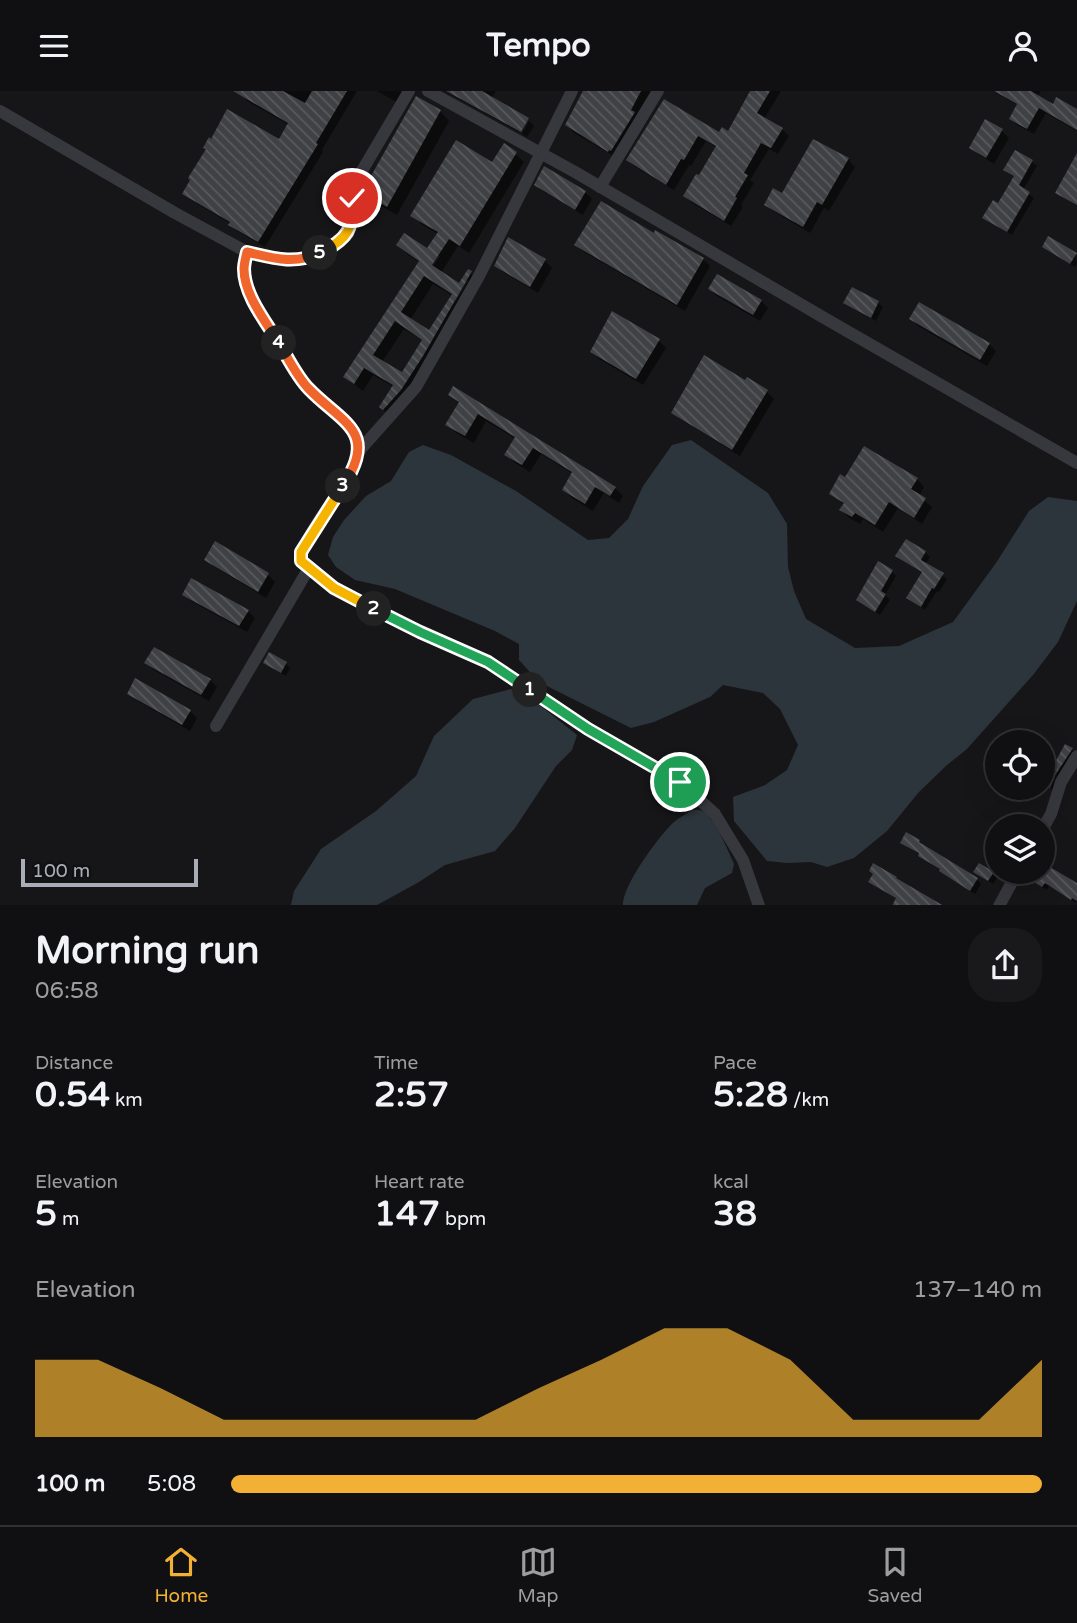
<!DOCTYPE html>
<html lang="en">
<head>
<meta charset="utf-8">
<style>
	:root { --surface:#101012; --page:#19191b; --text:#f1f3f6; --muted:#9c9d9f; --line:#303032; --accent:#f2b134 }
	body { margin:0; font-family:"Varela Round",sans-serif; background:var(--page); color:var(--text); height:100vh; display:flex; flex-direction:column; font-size:26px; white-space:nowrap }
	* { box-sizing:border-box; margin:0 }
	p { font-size:23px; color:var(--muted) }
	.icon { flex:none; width:38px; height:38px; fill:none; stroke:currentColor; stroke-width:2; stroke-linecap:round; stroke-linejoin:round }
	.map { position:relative; height:814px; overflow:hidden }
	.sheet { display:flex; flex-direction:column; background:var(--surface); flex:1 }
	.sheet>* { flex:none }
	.tools { position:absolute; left:985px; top:639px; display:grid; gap:14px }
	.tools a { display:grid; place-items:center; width:70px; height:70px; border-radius:50%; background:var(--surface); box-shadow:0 7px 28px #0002,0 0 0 2px var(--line); font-size:35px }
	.scale { position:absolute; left:21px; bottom:18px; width:177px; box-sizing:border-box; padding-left:7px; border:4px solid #a8adb8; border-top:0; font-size:19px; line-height:24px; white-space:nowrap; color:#a8adb8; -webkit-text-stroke:5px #111113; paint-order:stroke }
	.pin { position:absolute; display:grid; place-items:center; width:60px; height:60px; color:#fff; margin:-30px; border:4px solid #fff; border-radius:50%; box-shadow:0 2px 7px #0007 }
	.km { position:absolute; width:35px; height:35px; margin:-18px; border-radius:50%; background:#222; color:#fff; font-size:19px; line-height:35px; text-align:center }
	.round { display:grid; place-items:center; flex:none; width:74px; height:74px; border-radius:28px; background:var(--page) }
	.headline { display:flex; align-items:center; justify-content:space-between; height:119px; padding:0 35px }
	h1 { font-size:38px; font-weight:700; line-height:52px }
	.figures { display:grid; grid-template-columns:repeat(3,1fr); gap:10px; height:119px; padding:7px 35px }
	.figures div { display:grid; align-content:center }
	.figures b { font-size:35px; font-weight:700 }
	.figures small { font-size:19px; font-weight:400 }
	.figures p { font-size:19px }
	.chart { height:196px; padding:14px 35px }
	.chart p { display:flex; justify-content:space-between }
	.chart svg { width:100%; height:126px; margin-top:7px; fill:var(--accent); opacity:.7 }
	ul { padding:0 35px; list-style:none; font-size:23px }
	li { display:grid; grid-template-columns:112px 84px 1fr; align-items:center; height:52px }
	li i { height:18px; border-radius:9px; background:var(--accent) }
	header { display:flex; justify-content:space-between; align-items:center; height:91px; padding:0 35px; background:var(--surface); font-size:32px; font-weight:700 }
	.menu { display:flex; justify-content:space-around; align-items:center; height:98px; border-top:2px solid var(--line); background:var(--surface); font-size:19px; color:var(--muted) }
	.menu a { display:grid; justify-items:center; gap:4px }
	.menu .current { color:var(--accent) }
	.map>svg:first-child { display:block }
	.water { fill:#2c353c }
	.shadow { fill:#0007; fill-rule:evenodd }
	.building { fill:url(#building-back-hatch); fill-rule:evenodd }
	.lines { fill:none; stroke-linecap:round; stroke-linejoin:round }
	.minor { stroke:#37383d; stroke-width:12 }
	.split-1-casing { stroke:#fff; stroke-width:14 }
	.split-2-casing { stroke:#fff; stroke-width:14 }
	.split-3-casing { stroke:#fff; stroke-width:14 }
	.split-4-casing { stroke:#fff; stroke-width:14 }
	.split-5-casing { stroke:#fff; stroke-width:14 }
	.split-6-casing { stroke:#fff; stroke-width:14 }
	.split-1 { stroke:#22a559; stroke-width:9 }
	.split-2 { stroke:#22a559; stroke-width:9 }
	.split-3 { stroke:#f5b400; stroke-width:9 }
	.split-4 { stroke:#f0652b; stroke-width:9 }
	.split-5 { stroke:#f0652b; stroke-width:9 }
	.split-6 { stroke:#f5b400; stroke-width:9 }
</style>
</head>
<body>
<header><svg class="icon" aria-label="menu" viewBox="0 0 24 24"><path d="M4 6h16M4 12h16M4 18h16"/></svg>Tempo<svg class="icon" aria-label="person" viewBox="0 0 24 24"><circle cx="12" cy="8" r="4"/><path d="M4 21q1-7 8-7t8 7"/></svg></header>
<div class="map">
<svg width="1077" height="815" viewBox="0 0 1077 815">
	<defs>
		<pattern id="building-back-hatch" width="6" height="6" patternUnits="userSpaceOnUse" patternTransform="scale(1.75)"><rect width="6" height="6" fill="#404145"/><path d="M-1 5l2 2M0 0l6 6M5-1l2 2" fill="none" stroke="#595a5e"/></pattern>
	</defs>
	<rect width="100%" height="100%" fill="#161618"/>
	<g class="water">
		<polygon points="691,349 768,402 787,433 788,476 794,500 806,528 855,557 899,555 953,531 996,472 1029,420 1048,406 1077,410 1077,510 1058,551 1033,584 967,658 947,674 919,701 887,740 854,767 827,776 811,771 787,772 767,770 734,730 733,706 765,694 787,679 798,654 780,618 763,602 723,594 710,606 654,631 631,637 539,591 519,569 519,553 495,540 395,498 355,489 336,476 328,464 333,446 344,429 366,405 391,390 409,361 423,354 451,364 516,400 588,449 609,447 628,428 643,395 672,354"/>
		<polygon points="511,598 542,616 577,644 572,659 556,675 515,737 495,760 445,774 419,791 377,814 291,814 294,800 321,758 376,720 416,685 434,645 473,608"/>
		<path d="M692,719C698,719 699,718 704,721C716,729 728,760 734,773L732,782L705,797L697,814H623C622,796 656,749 670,735C676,728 685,724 692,719Z"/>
	</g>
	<g class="shadow">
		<polygon points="243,0 357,0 322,59 323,61 265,156 237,140 231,134 231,133 191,109 184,103 280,50 289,34 247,10 241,3"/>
		<polygon points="377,0 408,0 400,13"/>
		<polygon points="445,0 496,0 491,8 527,28 519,41"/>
		<polygon points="586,0 652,0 617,67 574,42 567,34"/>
		<polygon points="751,0 781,0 764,28 782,38 789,45 778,63 769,58 750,89 754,92 741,114 743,116 731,135 692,112 685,105 699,87 717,57 706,50 691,75 689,74 674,99 635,76 628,69 664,10 720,44 728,42"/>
		<polygon points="993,0 1041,0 1037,6 1053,15 1077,20 1077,40 1046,22 1034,43 1017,34 1011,28 1019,15"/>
		<polygon points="440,20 449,30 397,124 374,111 364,101"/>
		<polygon points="529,30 534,35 527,46 522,43"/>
		<polygon points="1002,40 1009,47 994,73 978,63 971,56"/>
		<path d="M511,58L524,71L469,162L458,155L441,182L460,194L470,182L479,190L432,274L389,325L381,316L394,296L373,284L363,300L345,286L420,172L407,163L398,154L428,160L438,143L421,133L413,124L493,74ZM436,165H440L428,182ZM465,188L468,190L456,210L454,208ZM433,193L453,205L429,242L410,229ZM404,238L423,250L402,283L382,271Z"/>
		<polygon points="1015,61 1032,71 1037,75 1023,99 1034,107 1012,144 989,131 984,127 999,114 1015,86 1005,78"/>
		<polygon points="848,68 855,76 829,120 824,117 810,142 773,120 766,113"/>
		<polygon points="536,94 585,101 592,108 583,124 544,101"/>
		<polygon points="655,144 703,168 710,175 685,220 584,161 577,154"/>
		<polygon points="509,149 545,170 552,177 538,202 503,181 496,174"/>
		<polygon points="1044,156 1076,164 1077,173 1075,176 1048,160"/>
		<polygon points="710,198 761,210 768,217 760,230 717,205"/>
		<polygon points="852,198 878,212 883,216 876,230 850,216 845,212"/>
		<polygon points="911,228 989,253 996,260 987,275 918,235"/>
		<polygon points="659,250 666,257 643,294 599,268 592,261"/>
		<polygon points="748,289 767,301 774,308 740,365 680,328 673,321 746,291"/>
		<polygon points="450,304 615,397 623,405 619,412 604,402 593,420 572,407 564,399 573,383 541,363 530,381 515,372 507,364 516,348 486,330 474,352 456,342 448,334 460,313"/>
		<polygon points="846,388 917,388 924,396 919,405 932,416 922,433 898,417 883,441 863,428 860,433 849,427 842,419 845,414 831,402"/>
		<polygon points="906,450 925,462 930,466 925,473 947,488 939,501 937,500 925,519 908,507 924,482"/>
		<polygon points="215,452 268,484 275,491 266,507 213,475 206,468"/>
		<polygon points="892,481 896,485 885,504 890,509 880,524 858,509"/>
		<polygon points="184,503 248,520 255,527 247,541 191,510"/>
		<polygon points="147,572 210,589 217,596 209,610 154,579"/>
		<polygon points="266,572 286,573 290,577 286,585 270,576"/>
		<polygon points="129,602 190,620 197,627 190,640 136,609"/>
		<polygon points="1066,655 1076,663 1054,700 1045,693"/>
		<polygon points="919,750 923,754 977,788 981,793 975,803 945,784 941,780 942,779 921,763 907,756"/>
		<polygon points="1043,774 1077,794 1076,812 1049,795 1047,799 1032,789 1043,780"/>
		<polygon points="993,783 997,787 993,793 980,785"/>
	</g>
	<g class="building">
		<polygon points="233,0 283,0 305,12 312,0 347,0 316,52 318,53 258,151 228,134 230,131 182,103 190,89 188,87 206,58 203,57 209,46 211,48 227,18 279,48 288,32"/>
		<polygon points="446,0 482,0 529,27 521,41"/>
		<polygon points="583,0 641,0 631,19 635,21 611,60 609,59 608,61 565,34"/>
		<polygon points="750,0 770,0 757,22 783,37 771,57 761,52 744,82 748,84 735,106 737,107 724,130 683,105 696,83 699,84 716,55 698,45 684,69 681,68 666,94 626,69 664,8 719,41 722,36 728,40"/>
		<polygon points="994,0 1031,0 1053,13 1056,6 1077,18 1077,39 1039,17 1027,38 1009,28 1017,13"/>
		<polygon points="416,5 441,19 387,116 362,101"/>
		<polygon points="985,28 1003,38 986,67 969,57"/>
		<polygon points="813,48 849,67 822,114 817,111 803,136 764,114 773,97 782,102"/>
		<path d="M456,49L492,71L504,52L517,61L460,155L449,148L432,174L459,192L468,178L472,180L423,265L401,299L383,319L379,316L393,294L364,277L354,293L343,286L419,170L396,154L404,142L427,157L438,141L410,125ZM424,185L452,203L429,239L401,221ZM395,230L422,249L402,281L373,264Z"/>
		<polygon points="1015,59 1033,69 1019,94 1030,101 1007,141 982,127 993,109 998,112 1014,85 1003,79"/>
		<polygon points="1077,62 1077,114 1055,102"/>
		<polygon points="544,75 586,100 575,119 534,94"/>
		<polygon points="601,110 654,142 655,139 704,167 677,214 574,154"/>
		<polygon points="1048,145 1077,162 1070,173 1042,156"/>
		<polygon points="508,146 546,168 530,196 494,175"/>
		<polygon points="717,183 762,209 753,224 708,198"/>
		<polygon points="852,196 879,210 871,227 843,212"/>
		<polygon points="919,211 990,252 980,269 909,228"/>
		<polygon points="612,220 660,248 636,288 590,261"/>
		<polygon points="704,264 745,289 747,286 768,299 732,359 671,322"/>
		<polygon points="453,295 616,396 610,405 595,396 585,413 562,399 572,381 533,357 522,374 504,364 515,346 478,323 465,345 445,334 459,311 448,304"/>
		<polygon points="864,355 918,387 911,398 926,407 914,427 889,411 875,434 855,422 852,426 839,419 844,412 829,403 840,383 845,386"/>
		<polygon points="906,448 926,460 921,469 944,482 934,498 932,497 921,516 906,507 922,481 895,465"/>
		<polygon points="215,450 269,482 258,501 204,469"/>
		<polygon points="878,470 893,479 881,500 886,503 875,521 856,509"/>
		<polygon points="191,487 249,519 239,535 182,504"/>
		<polygon points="154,556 211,588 201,604 144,572"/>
		<polygon points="269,561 287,571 281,582 263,572"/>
		<polygon points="135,587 191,619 182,634 127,603"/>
		<polygon points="1065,653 1073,657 1054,686 1050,697 1043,693"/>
		<polygon points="906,741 920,749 919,751 978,787 970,800 939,780 940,778 918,765 919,762 900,752"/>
		<polygon points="873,772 897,786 896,787 944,815 892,815 896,807 868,791 873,783 869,780"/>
		<polygon points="979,772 994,781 988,790 973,781"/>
		<polygon points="1043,772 1077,792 1077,810 1072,807 1071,809 1045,792 1042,796 1025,785 1027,780 1043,780"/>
	</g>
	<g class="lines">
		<g class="minor">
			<polyline points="428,0 575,81 826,228 1077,372"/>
			<polyline points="0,20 175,122 247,161 285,170 312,166 336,154 348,143 352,133 352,107 356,90 409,0"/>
			<polyline points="600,96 658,0"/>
			<path d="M247,161C245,173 244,182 247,193C254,218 275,245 289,267C295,277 301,290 309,298C327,316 358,330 359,358C359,363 356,368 354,373C343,402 302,443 301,470L334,497L420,541L488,571L588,638L680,691L715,723L743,769L759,815"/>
			<polyline points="359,360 416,296 479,185 572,0"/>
			<polyline points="216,635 309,477"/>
			<polyline points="1043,737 1051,723 1061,691 1077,665"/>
			<polyline points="999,815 1018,780"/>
		</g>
	</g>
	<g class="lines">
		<g class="split-1-casing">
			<polyline id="split-1" points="530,599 588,638 680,691"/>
		</g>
		<g class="split-2-casing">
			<polyline id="split-2" points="374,518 420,541 488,571 530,599"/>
		</g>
		<g class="split-3-casing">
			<polyline id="split-3" points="343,395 301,461 301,470 334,497 374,518"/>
		</g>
		<g class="split-4-casing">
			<path id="split-4" d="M279,252C288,267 297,286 309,298C343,333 379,340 343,395"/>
		</g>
		<g class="split-5-casing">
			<path id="split-5" d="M279,252C266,231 244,204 244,178C244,172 246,166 247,161C273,167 294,174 320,162"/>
		</g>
		<g class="split-6-casing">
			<path id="split-6" d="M320,162C348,148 354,138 352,107"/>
		</g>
		<use href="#split-1" class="split-1"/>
		<use href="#split-2" class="split-2"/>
		<use href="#split-3" class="split-3"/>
		<use href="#split-4" class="split-4"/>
		<use href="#split-5" class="split-5"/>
		<use href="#split-6" class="split-6"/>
	</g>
</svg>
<div class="tools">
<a><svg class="icon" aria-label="locate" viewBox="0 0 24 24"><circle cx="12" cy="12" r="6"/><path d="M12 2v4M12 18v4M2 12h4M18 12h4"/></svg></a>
<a><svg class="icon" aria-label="layers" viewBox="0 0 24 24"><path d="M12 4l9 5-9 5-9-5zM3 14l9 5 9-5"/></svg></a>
</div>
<div class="scale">100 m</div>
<div class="pin" style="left:680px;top:691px;background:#1e9e55"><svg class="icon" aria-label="arrive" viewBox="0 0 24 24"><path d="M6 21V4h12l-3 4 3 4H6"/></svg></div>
<div class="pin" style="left:352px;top:107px;background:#d93025"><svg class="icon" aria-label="check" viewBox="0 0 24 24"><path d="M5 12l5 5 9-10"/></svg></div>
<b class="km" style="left:530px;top:599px">1</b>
<b class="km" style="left:374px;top:518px">2</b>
<b class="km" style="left:343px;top:395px">3</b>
<b class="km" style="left:279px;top:252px">4</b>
<b class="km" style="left:320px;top:162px">5</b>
</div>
<section class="sheet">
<div class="headline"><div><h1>Morning run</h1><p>06:58</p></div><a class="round"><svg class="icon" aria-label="share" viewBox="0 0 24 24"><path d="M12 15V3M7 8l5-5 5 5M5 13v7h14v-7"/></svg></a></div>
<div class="figures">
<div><p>Distance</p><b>0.54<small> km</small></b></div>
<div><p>Time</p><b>2:57</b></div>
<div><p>Pace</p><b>5:28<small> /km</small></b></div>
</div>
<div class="figures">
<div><p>Elevation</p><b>5<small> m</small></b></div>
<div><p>Heart rate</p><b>147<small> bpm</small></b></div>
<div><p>kcal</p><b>38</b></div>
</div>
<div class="chart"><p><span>Elevation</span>137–140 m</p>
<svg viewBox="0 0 160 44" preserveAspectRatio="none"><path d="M0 44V17L10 17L20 27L30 38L40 38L50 38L60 38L70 38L80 27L90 17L100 6L110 6L120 17L130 38L140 38L150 38L160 17V44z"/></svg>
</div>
<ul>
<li><b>100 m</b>5:08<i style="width:100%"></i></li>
</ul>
</section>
<nav class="menu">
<a class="current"><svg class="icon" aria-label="home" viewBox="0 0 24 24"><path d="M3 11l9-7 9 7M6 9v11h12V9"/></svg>Home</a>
<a><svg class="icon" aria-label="map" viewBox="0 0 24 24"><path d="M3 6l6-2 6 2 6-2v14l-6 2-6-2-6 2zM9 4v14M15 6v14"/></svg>Map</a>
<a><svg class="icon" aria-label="saved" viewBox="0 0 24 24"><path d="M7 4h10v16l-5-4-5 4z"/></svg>Saved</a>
</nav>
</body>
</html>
